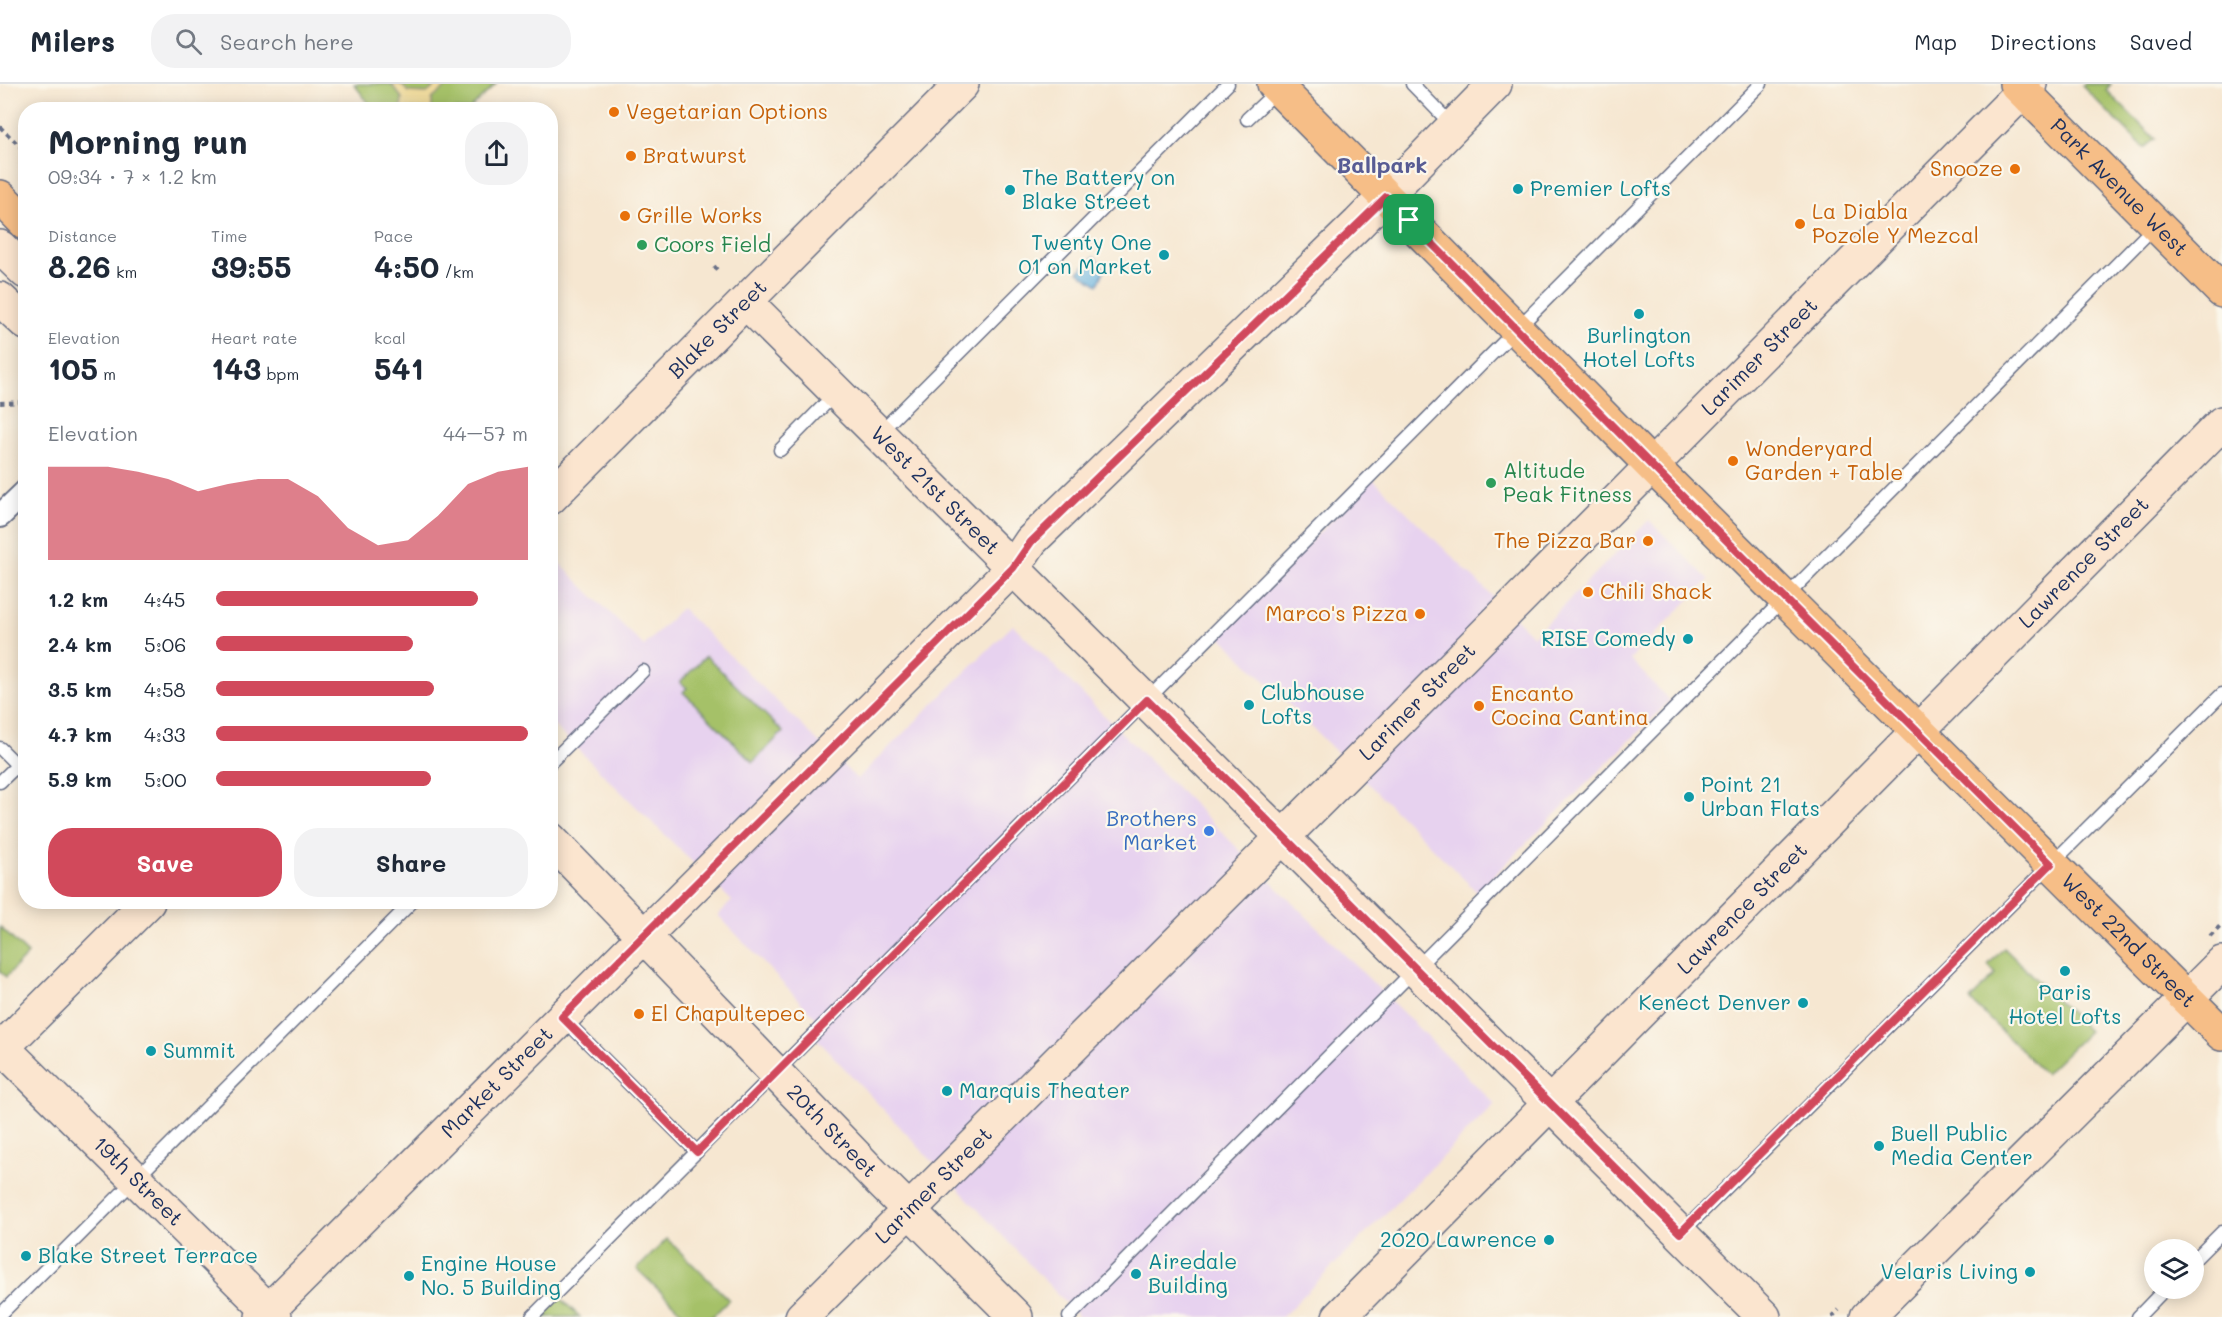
<!DOCTYPE html>
<html lang="en">
<head>
<meta charset="utf-8">
<style>
	:root { --surface:#fff; --page:#f2f2f3; --text:#1f2937; --muted:#747a83; --line:#e0e1e3; --accent:#d1495b }
	body { margin:0; font-family:Mali,sans-serif; background:var(--page); color:var(--text); height:100vh; display:flex; flex-direction:column; font-size:22px; white-space:nowrap }
	* { box-sizing:border-box; margin:0 }
	p { font-size:20px; color:var(--muted) }
	.icon { flex:none; width:33px; height:33px; fill:none; stroke:currentColor; stroke-width:2; stroke-linecap:round; stroke-linejoin:round }
	.map { position:relative; flex:1; overflow:hidden }
	.panel { position:absolute; left:18px; top:18px; width:540px; height:807px; display:flex; flex-direction:column; background:var(--surface); border-radius:24px; box-shadow:0 3px 15px #0003 }
	.panel>* { flex:none }
	.tools { position:absolute; left:2144px; top:1155px; display:grid; gap:12px }
	.tools a { display:grid; place-items:center; width:60px; height:60px; border-radius:50%; background:var(--surface); box-shadow:0 3px 15px #0003; font-size:30px }
	.pin { position:absolute; display:grid; place-items:center; width:51px; height:51px; color:#fff; margin:-26px; border-radius:12px; box-shadow:0 3px 9px #0006 }
	.round { display:grid; place-items:center; flex:none; width:63px; height:63px; border-radius:24px; background:var(--page) }
	.headline { display:flex; align-items:center; justify-content:space-between; height:102px; padding:0 30px }
	h1 { font-size:33px; font-weight:700; line-height:45px }
	.stats { display:grid; grid-template-columns:repeat(3,1fr); gap:9px; height:102px; padding:6px 30px }
	.stats div { display:grid; align-content:center }
	.stats b { font-size:30px; font-weight:700 }
	.stats small { font-size:16px; font-weight:400 }
	.stats p { font-size:16px }
	.chart { height:168px; padding:12px 30px }
	.chart p { display:flex; justify-content:space-between }
	.chart svg { width:100%; height:108px; margin-top:6px; fill:var(--accent); opacity:.7 }
	.button { display:flex; gap:12px; margin-top:auto; padding:12px 30px }
	.button a { flex:1; height:69px; border-radius:24px; background:var(--accent); color:#fff; font-size:24px; font-weight:700; line-height:69px; text-align:center }
	.button a+a { background:var(--page); color:var(--text) }
	ul { padding:0 30px; list-style:none; font-size:20px }
	li { display:grid; grid-template-columns:96px 72px 1fr; align-items:center; height:45px }
	li i { height:15px; border-radius:8px; background:var(--accent) }
	header { display:flex; align-items:center; gap:36px; box-sizing:border-box; height:84px; padding:0 30px; background:var(--surface); border-bottom:2px solid var(--line) }
	header strong { font-size:28px }
	nav { display:flex; gap:33px; margin-inline-start:auto; font-size:21px }
	.search { width:420px; height:54px; background:var(--page); display:flex; align-items:center; gap:15px; box-sizing:border-box; padding:0 21px; border-radius:24px; color:var(--muted); font-size:22px }
	.map>svg:first-child { display:block }
	.built { fill:#e7d2ef }
	.green { fill:#a5c168; stroke:#607863; stroke-width:1.5 }
	.sand { fill:#eeda9e; stroke:#84847e; stroke-width:1.5 }
	.water { fill:#65b0de; stroke:#40709e; stroke-width:1.5 }
	.lines { fill:none; stroke-linecap:round; stroke-linejoin:round }
	.lane-casing { stroke:#686f86; stroke-width:15 }
	.street-casing { stroke:#686f86; stroke-width:26 }
	.secondary-casing { stroke:#686f86; stroke-width:36 }
	.primary-casing { stroke:#686f86; stroke-width:36 }
	.highway-casing { stroke:#686f86; stroke-width:36 }
	.path { stroke:#686f86; stroke-width:4; stroke-dasharray:4.5 4.5; stroke-linecap:butt }
	.lane { stroke:#fff; stroke-width:12 }
	.street { stroke:#fff; stroke-width:22 }
	.secondary { stroke:#fbe5cf; stroke-width:33 }
	.primary { stroke:#f6be87; stroke-width:33 }
	.highway { stroke:#f6be87; stroke-width:33 }
	.route-casing { stroke:#fff; stroke-width:12 }
	.route { stroke:#d1495b; stroke-width:8 }
	.food-dot { fill:#e8710a; stroke:#fbf7ec; stroke-width:2 }
	.culture-dot { fill:#0f9aa8; stroke:#fbf7ec; stroke-width:2 }
	.leisure-dot { fill:#2e9e5b; stroke:#fbf7ec; stroke-width:2 }
	.shop-dot { fill:#3f7fe0; stroke:#fbf7ec; stroke-width:2 }
	.labels { text-anchor:middle; stroke-width:4.5; stroke-linejoin:round; paint-order:stroke }
	.food-label { font-size:21px; fill:#c56008; stroke:#fbf7ec; text-anchor:start }
	.culture-label { font-size:21px; fill:#0d838f; stroke:#fbf7ec; text-anchor:start }
	.street-label { font-size:21px; fill:#1b2f5e; stroke:#fbf7ec }
	.leisure-label { font-size:21px; fill:#27864d; stroke:#fbf7ec; text-anchor:start }
	.shop-label { font-size:21px; fill:#366cbe; stroke:#fbf7ec; text-anchor:end }
	.neighbourhood-label { font-size:22px; font-weight:bold; fill:#585c94; stroke:#fbf7ec }
</style>
</head>
<body>
<header>
<strong>Milers</strong>
<div class="search"><svg class="icon" aria-label="search" viewBox="0 0 24 24"><circle cx="10" cy="10" r="6"/><path d="M15 15l6 6"/></svg>Search here</div>
<nav><a>Map</a><a>Directions</a><a>Saved</a></nav>
</header>
<div class="map">
<svg width="2222" height="1233" viewBox="0 0 2222 1233">
	<rect width="100%" height="100%" fill="#fbf7ec"/>
	<filter id="ink" filterUnits="userSpaceOnUse"><feTurbulence type="fractalNoise" baseFrequency=".0167" numOctaves="2"/><feDisplacementMap in="SourceGraphic" scale="12" xChannelSelector="R" yChannelSelector="G"/><feConvolveMatrix kernelMatrix="1 2 1 2 8 2 1 2 1" color-interpolation-filters="sRGB"/></filter>
	<filter id="wash" filterUnits="userSpaceOnUse"><feTurbulence type="fractalNoise" baseFrequency=".008" numOctaves="4" result="noise"/><feDisplacementMap in="SourceGraphic" scale="24" xChannelSelector="R" yChannelSelector="G"/><feGaussianBlur stdDeviation="1.35" result="paint"/><feColorMatrix in="noise" values="0 0 0 0 0 0 0 0 0 0 0 0 0 0 0 0 0 1.4 0 .05"/><feComposite in="paint" operator="in"/></filter>
	<g filter="url(#wash)">
		<rect width="100%" height="100%" fill="#f6e7d1"/>
		<g class="built">
			<polygon points="1373,395 1533,552 1649,436 1709,496 1630,575 1670,617 1477,808 1218,550"/>
			<polygon points="550,470 644,562 681,524 857,695 1013,541 1495,1020 1282,1233 1079,1233 816,954 825,944 718,831 732,817 551,639"/>
		</g>
		<g class="green">
			<polygon points="354,0 496,0 469,26 373,25"/>
			<polygon points="2084,0 2111,0 2106,6 2155,55 2144,64 2082,2"/>
			<polygon points="706,572 783,648 753,678 683,608 687,604 680,598"/>
			<polygon points="0,843 28,870 6,893 0,887"/>
			<polygon points="2004,864 2089,947 2045,990 1970,916 1996,890 1988,881"/>
			<polygon points="667,1155 729,1216 712,1233 687,1233 637,1185"/>
			<polygon points="560,1214 580,1233 541,1233"/>
		</g>
		<polygon class="sand" points="391,0 401,0 408,8 427,9 438,0 450,0 432,15 432,26 401,25 402,14"/>
		<polygon class="water" points="1094,173 1105,185 1098,201 1078,188"/>
	</g>
	<g filter="url(#ink)">
		<g class="lines">
			<g class="lane-casing">
				<g id="lane">
					<polyline points="1412,0 1453,42"/>
					<polyline points="1247,35 1279,5"/>
					<polyline points="879,349 1228,0"/>
					<polyline points="780,366 836,309"/>
					<polyline points="0,664 17,681"/>
					<polyline points="550,679 643,587"/>
					<polyline points="0,698 26,673"/>
					<polyline points="564,935 697,1068"/>
					<polyline points="1681,1149 2222,610"/>
					<polyline points="2193,1177 2222,1148"/>
					<polyline points="0,1231 412,818"/>
					<polyline points="532,1233 1761,0"/>
					<polyline points="1069,1233 2156,141"/>
					<polyline points="2138,1233 2166,1204"/>
				</g>
			</g>
			<g class="street-casing">
				<polyline id="street" points="0,432 26,407"/>
			</g>
			<g class="secondary-casing">
				<g id="secondary">
					<polyline points="0,163 26,188"/>
					<polyline points="0,215 26,239"/>
					<path id="s1" d="M746,218L1764,1233"/>
					<path id="s2" d="M550,414L962,0"/>
					<path id="s3" d="M550,755L878,1095L1016,1233"/>
					<path id="s4" d="M0,961L275,1233"/>
					<polyline points="0,966 148,818"/>
					<path id="s5" d="M262,1233L1013,484L1031,457L1358,140L1495,0"/>
					<path id="s6" d="M802,1233L1373,663L2030,0"/>
					<path id="s7" d="M1339,1233L2222,339"/>
					<polyline points="1867,1233 2222,879"/>
				</g>
			</g>
			<g class="primary-casing">
				<g id="primary">
					<path id="s8" d="M1274,0L1652,382L2222,950"/>
					<path id="s9" d="M2016,0L2222,207"/>
				</g>
			</g>
			<g class="highway-casing">
				<polyline id="highway" points="0,113 26,139"/>
			</g>
			<g class="path">
				<polyline points="0,43 26,68"/>
				<polyline points="714,182 718,187"/>
				<polyline points="0,319 26,318"/>
				<polyline points="2210,852 2222,840"/>
				<polyline points="1832,1233 1839,1226"/>
			</g>
			<use href="#lane" class="lane"/>
			<use href="#street" class="street"/>
			<use href="#secondary" class="secondary"/>
			<use href="#primary" class="primary"/>
			<use href="#highway" class="highway"/>
		</g>
	</g>
	<g class="lines" filter="url(#ink)">
		<g class="route-casing">
			<polygon id="route" points="1386,113 1652,382 2051,780 1680,1149 1147,616 697,1068 562,933 1013,484 1031,458"/>
		</g>
		<use href="#route" class="route"/>
	</g>
	<g class="food-dot">
		<circle cx="614" cy="28" r="6"/>
		<circle cx="631" cy="72" r="6"/>
		<circle cx="2015" cy="85" r="6"/>
		<circle cx="625" cy="132" r="6"/>
		<circle cx="1800" cy="140" r="6"/>
		<circle cx="1733" cy="377" r="6"/>
		<circle cx="1648" cy="457" r="6"/>
		<circle cx="1588" cy="508" r="6"/>
		<circle cx="1420" cy="530" r="6"/>
		<circle cx="1479" cy="622" r="6"/>
		<circle cx="639" cy="930" r="6"/>
	</g>
	<g class="culture-dot">
		<circle cx="1518" cy="105" r="6"/>
		<circle cx="1010" cy="106" r="6"/>
		<circle cx="1164" cy="171" r="6"/>
		<circle cx="1639" cy="230" r="6"/>
		<circle cx="1688" cy="555" r="6"/>
		<circle cx="1249" cy="621" r="6"/>
		<circle cx="1689" cy="713" r="6"/>
		<circle cx="2065" cy="887" r="6"/>
		<circle cx="1803" cy="919" r="6"/>
		<circle cx="151" cy="967" r="6"/>
		<circle cx="947" cy="1007" r="6"/>
		<circle cx="1879" cy="1062" r="6"/>
		<circle cx="1549" cy="1156" r="6"/>
		<circle cx="26" cy="1172" r="6"/>
		<circle cx="2030" cy="1188" r="6"/>
		<circle cx="1136" cy="1190" r="6"/>
		<circle cx="409" cy="1192" r="6"/>
	</g>
	<g class="leisure-dot">
		<circle cx="642" cy="161" r="6"/>
		<circle cx="1491" cy="399" r="6"/>
	</g>
	<circle class="shop-dot" cx="1209" cy="747" r="6"/>
	<g class="labels">
		<g class="food-label">
			<text x="626" y="35">Vegetarian Options</text>
			<text x="643" y="79">Bratwurst</text>
			<text x="2003" y="92" text-anchor="end">Snooze</text>
			<text x="1812" y="135">La Diabla<tspan x="1812" dy="24">Pozole Y Mezcal</tspan></text>
			<text x="637" y="139">Grille Works</text>
			<text x="1745" y="372">Wonderyard<tspan x="1745" dy="24">Garden + Table</tspan></text>
			<text x="1636" y="464" text-anchor="end">The Pizza Bar</text>
			<text x="1600" y="515">Chili Shack</text>
			<text x="1408" y="537" text-anchor="end">Marco's Pizza</text>
			<text x="1491" y="617">Encanto<tspan x="1491" dy="24">Cocina Cantina</tspan></text>
			<text x="651" y="937">El Chapultepec</text>
		</g>
		<g class="culture-label">
			<text x="1022" y="101">The Battery on<tspan x="1022" dy="24">Blake Street</tspan></text>
			<text x="1530" y="112">Premier Lofts</text>
			<text x="1152" y="166" text-anchor="end">Twenty One<tspan x="1152" dy="24">01 on Market</tspan></text>
			<text x="1639" y="259" text-anchor="middle">Burlington<tspan x="1639" dy="24">Hotel Lofts</tspan></text>
			<text x="1676" y="562" text-anchor="end">RISE Comedy</text>
			<text x="1261" y="616">Clubhouse<tspan x="1261" dy="24">Lofts</tspan></text>
			<text x="1701" y="708">Point 21<tspan x="1701" dy="24">Urban Flats</tspan></text>
			<text x="2065" y="916" text-anchor="middle">Paris<tspan x="2065" dy="24">Hotel Lofts</tspan></text>
			<text x="1791" y="926" text-anchor="end">Kenect Denver</text>
			<text x="163" y="974">Summit</text>
			<text x="959" y="1014">Marquis Theater</text>
			<text x="1891" y="1057">Buell Public<tspan x="1891" dy="24">Media Center</tspan></text>
			<text x="1537" y="1163" text-anchor="end">2020 Lawrence</text>
			<text x="38" y="1179">Blake Street Terrace</text>
			<text x="1148" y="1185">Airedale<tspan x="1148" dy="24">Building</tspan></text>
			<text x="421" y="1187">Engine House<tspan x="421" dy="24">No. 5 Building</tspan></text>
			<text x="2018" y="1195" text-anchor="end">Velaris Living</text>
		</g>
		<g class="street-label">
			<text dy="7" stroke="none"><textPath href="#s9" startOffset="146">Park Avenue West</textPath></text>
			<text dy="7" stroke="none"><textPath href="#s2" startOffset="238">Blake Street</textPath></text>
			<text dy="7" stroke="none"><textPath href="#s6" startOffset="1356">Larimer Street</textPath></text>
			<text dy="7" stroke="none"><textPath href="#s1" startOffset="267">West 21st Street</textPath></text>
			<text dy="7" stroke="none"><textPath href="#s7" startOffset="1060">Lawrence Street</textPath></text>
			<text dy="7" stroke="none"><textPath href="#s6" startOffset="870">Larimer Street</textPath></text>
			<text dy="7" stroke="none"><textPath href="#s7" startOffset="574">Lawrence Street</textPath></text>
			<text dy="7" stroke="none"><textPath href="#s8" startOffset="1210">West 22nd Street</textPath></text>
			<text dy="7" stroke="none"><textPath href="#s5" startOffset="332">Market Street</textPath></text>
			<text dy="7" stroke="none"><textPath href="#s3" startOffset="406">20th Street</textPath></text>
			<text dy="7" stroke="none"><textPath href="#s4" startOffset="194">19th Street</textPath></text>
			<text dy="7" stroke="none"><textPath href="#s6" startOffset="186">Larimer Street</textPath></text>
		</g>
		<g class="leisure-label">
			<text x="654" y="168">Coors Field</text>
			<text x="1503" y="394">Altitude<tspan x="1503" dy="24">Peak Fitness</tspan></text>
		</g>
		<g class="shop-label">
			<text x="1197" y="742">Brothers<tspan x="1197" dy="24">Market</tspan></text>
		</g>
		<g class="neighbourhood-label">
			<text x="1382" y="89">Ballpark</text>
		</g>
	</g>
</svg>
<div class="tools">
<a><svg class="icon" aria-label="layers" viewBox="0 0 24 24"><path d="M12 4l9 5-9 5-9-5zM3 14l9 5 9-5"/></svg></a>
</div>
<div class="pin" style="left:1409px;top:136px;background:#1e9e55"><svg class="icon" aria-label="arrive" viewBox="0 0 24 24"><path d="M6 21V4h12l-3 4 3 4H6"/></svg></div>
<section class="panel">
<div class="headline"><div><h1>Morning run</h1><p>09:34 · 7 × 1.2 km</p></div><a class="round"><svg class="icon" aria-label="share" viewBox="0 0 24 24"><path d="M12 15V3M7 8l5-5 5 5M5 13v7h14v-7"/></svg></a></div>
<div class="stats">
<div><p>Distance</p><b>8.26<small> km</small></b></div>
<div><p>Time</p><b>39:55</b></div>
<div><p>Pace</p><b>4:50<small> /km</small></b></div>
</div>
<div class="stats">
<div><p>Elevation</p><b>105<small> m</small></b></div>
<div><p>Heart rate</p><b>143<small> bpm</small></b></div>
<div><p>kcal</p><b>541</b></div>
</div>
<div class="chart"><p><span>Elevation</span>44–57 m</p>
<svg viewBox="0 0 160 44" preserveAspectRatio="none"><path d="M0 44V6L10 6L20 6L30 8L40 11L50 16L60 13L70 11L80 11L90 18L100 31L110 38L120 36L130 26L140 13L150 8L160 6V44z"/></svg>
</div>
<ul>
<li><b>1.2 km</b>4:45<i style="width:84%"></i></li>
<li><b>2.4 km</b>5:06<i style="width:63%"></i></li>
<li><b>3.5 km</b>4:58<i style="width:70%"></i></li>
<li><b>4.7 km</b>4:33<i style="width:100%"></i></li>
<li><b>5.9 km</b>5:00<i style="width:69%"></i></li>
</ul>
<div class="button"><a>Save</a><a>Share</a></div>
</section>
</div>
</body>
</html>
